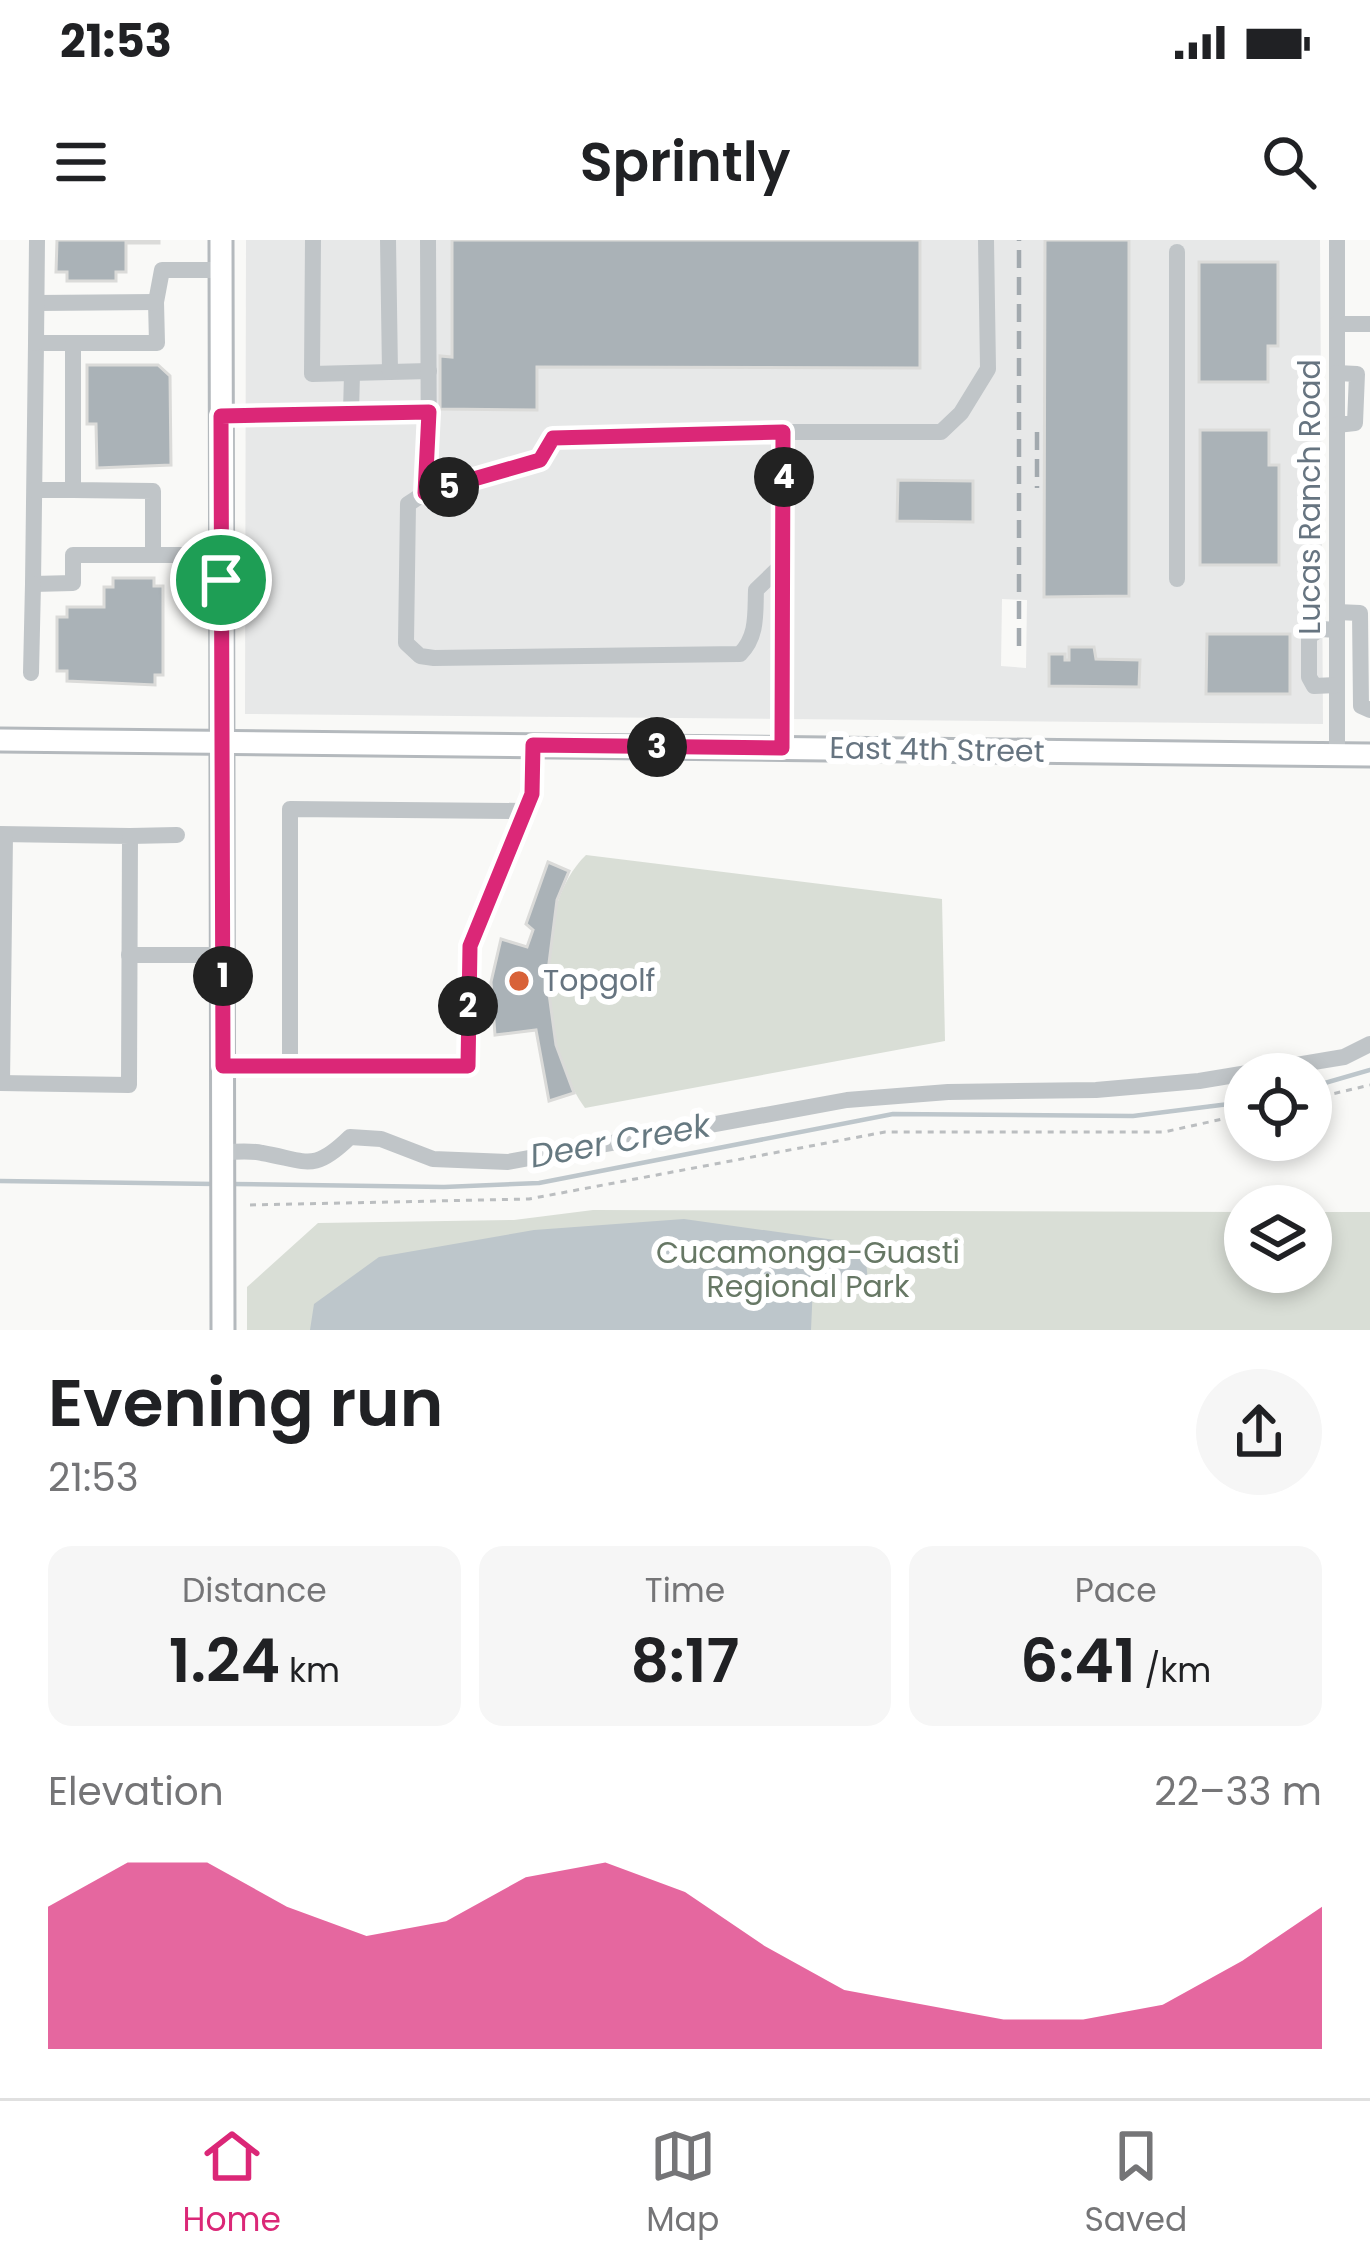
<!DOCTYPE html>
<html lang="en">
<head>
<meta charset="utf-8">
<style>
	:root { --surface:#fff; --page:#f6f6f6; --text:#202124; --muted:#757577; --line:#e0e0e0; --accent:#db2777 }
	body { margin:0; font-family:Poppins,sans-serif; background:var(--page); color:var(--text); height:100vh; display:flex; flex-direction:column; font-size:45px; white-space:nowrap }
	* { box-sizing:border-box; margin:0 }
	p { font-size:39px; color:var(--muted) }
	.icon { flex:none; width:66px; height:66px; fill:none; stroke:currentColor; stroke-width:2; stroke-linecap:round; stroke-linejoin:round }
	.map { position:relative; height:1090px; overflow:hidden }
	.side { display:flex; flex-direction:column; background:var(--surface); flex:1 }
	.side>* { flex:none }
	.buttons { position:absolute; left:1224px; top:813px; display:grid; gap:24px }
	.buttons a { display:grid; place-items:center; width:108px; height:108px; border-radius:50%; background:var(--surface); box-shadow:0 6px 18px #0003; font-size:60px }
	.pin { position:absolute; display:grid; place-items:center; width:102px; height:102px; color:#fff; margin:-51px; border:6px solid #fff; border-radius:50%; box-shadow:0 3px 12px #0007 }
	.km { position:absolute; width:60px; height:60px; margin:-30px; border-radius:50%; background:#222; color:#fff; font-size:33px; line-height:60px; text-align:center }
	.round { display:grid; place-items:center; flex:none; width:126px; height:126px; border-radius:63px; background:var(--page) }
	.head { display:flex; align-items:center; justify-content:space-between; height:204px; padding:0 48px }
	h1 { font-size:66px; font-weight:600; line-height:90px }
	.figures { display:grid; grid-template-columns:repeat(3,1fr); gap:18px; height:204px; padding:12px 48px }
	.figures div { display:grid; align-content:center; border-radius:24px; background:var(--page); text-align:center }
	.figures b { font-size:60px; font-weight:600 }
	.figures small { font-size:33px; font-weight:400 }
	.figures p { font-size:33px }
	.chart { height:336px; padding:24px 48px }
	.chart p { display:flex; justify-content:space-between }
	.chart svg { width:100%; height:216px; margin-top:12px; fill:var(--accent); opacity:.7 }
	.status { display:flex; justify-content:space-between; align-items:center; height:84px; padding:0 60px; background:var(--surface); direction:ltr }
	.status svg { height:33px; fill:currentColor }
	header { display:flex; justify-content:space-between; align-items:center; height:156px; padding:0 48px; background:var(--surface); font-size:54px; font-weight:600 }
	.menu { display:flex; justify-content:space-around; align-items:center; height:168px; border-top:3px solid var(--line); background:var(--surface); font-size:33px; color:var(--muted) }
	.menu a { display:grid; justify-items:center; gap:6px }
	.menu .current { color:var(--accent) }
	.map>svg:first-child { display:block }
	.built { fill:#e7e8e8; fill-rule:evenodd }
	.green { fill:#d9ded6 }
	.water { fill:#bdc6cb }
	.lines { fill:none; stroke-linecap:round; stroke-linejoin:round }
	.stream { stroke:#bdc6cb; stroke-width:4.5 }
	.building { fill:#aab2b7; stroke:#dbdbd9; stroke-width:3 }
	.major-casing { stroke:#b4b9bd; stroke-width:27 }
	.path { stroke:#bbbec0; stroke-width:3; stroke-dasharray:6 6; stroke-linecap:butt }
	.minor { stroke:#c0c5c8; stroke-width:16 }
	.major { stroke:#fff; stroke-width:21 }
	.rail { stroke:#a2a9ae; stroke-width:4.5; stroke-dasharray:18 9; stroke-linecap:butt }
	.route-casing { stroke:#fff; stroke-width:24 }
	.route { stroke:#db2777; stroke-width:15 }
	.poi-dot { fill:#d86238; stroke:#fff; stroke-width:4.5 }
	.labels { text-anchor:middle; stroke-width:12; stroke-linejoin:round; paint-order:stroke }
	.street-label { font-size:30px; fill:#667480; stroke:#fff }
	.poi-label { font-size:30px; fill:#667480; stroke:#fff; text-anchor:start }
	.park-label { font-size:30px; fill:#677865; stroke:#fff }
	.water-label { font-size:33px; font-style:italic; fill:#667981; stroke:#fff }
</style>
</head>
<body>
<div class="status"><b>21:53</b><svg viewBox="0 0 49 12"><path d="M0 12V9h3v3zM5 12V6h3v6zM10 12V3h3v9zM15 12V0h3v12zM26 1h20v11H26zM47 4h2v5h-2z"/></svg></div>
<header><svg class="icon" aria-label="menu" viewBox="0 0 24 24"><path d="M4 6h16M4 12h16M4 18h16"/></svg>Sprintly<svg class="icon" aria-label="search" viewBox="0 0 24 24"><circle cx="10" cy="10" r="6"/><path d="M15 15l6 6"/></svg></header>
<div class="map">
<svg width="1370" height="1090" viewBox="0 0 1370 1090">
	<rect width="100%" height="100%" fill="#f9f9f7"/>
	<path class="built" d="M246,0H1320L1323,484L245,474ZM1002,359L1027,360L1026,428L1001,426Z"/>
	<g class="green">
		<path d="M586,615L942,659L945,801L585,868C540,807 529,670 586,615Z"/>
		<polygon points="593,970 1245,972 1245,1032 1311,1032 1311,972 1370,972 1370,1090 247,1090 247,1047 318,983 514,980"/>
	</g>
	<polygon class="water" points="684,979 842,1001 866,1021 868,1041 813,1045 811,1090 310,1090 314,1064 379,1017 534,990"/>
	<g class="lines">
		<g class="stream">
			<polyline points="1311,847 1370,830"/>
			<polyline points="0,941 215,944"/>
			<polyline points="232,944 444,947 539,943 893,874 1133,876 1245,862"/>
		</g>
	</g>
	<g class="building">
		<polygon points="57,0 159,0 159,3 126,3 126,32 116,32 116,41 67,41 67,32 56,32"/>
		<polygon points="452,0 920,0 920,128 537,127 537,170 440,169 440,116 452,117"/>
		<polygon points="1045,0 1129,0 1129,356 1044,357"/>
		<polygon points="1199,22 1278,22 1278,106 1268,106 1268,142 1199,142"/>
		<polygon points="87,125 158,125 170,136 171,225 97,228 96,184 87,184"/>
		<polygon points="1200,190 1269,190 1269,225 1279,225 1279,325 1200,325"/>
		<polygon points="898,240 973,241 973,282 897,281"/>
		<polygon points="113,338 154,338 154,346 163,346 163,435 155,435 155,445 67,441 67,431 57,431 57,377 67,377 67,367 104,367 104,347 113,347"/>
		<polygon points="1207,394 1290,394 1290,454 1206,454"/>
		<polygon points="1069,407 1094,407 1096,419 1140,420 1139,447 1049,446 1049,414 1065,414 1065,420 1069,420"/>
		<polygon points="548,622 569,631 557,660 547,739 556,805 574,853 549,861 536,790 495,795 491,742 501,699 527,707 533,690 526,684"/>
	</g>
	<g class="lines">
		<g class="major-casing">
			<g id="major">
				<polyline points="221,0 223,1090"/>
				<polyline points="0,500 1370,515"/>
			</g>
		</g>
		<g class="path">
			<polyline points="1311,859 1370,845"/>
			<polyline points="250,965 529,959 885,892 1164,892 1245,874"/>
		</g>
		<g class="minor">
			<polyline points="313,0 312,134 429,131"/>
			<polyline points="388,0 390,132"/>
			<polyline points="1337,0 1337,515"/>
			<polyline points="1177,12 1177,339"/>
			<polyline points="221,30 162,30 156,62 157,103 36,103 33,344 73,343 73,315 221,315"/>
			<polyline points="37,63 156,62"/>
			<polyline points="1337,84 1370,84"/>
			<polyline points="36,103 37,0"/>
			<polyline points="73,103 73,250 153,251 153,315"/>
			<polyline points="1337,133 1357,134 1355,183 1337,185"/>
			<polyline points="351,172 352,134"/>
			<polyline points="221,176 429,173"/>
			<polyline points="783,192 941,192 961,173 988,129 986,0"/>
			<polyline points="35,250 73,250"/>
			<path d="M425,253L540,220L553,198L783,192L784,323L756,350C755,373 758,396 740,414L434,418L420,416L406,403L408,264L425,253L429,240L428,0"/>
			<polyline points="1337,372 1360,373 1361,466 1370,470"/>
			<polyline points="1337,390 1321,389 1309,396 1309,437 1314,446 1337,445"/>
			<polyline points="31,433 33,344"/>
			<polyline points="782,508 784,323"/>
			<polyline points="0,594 130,596 129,845 0,843"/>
			<polyline points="130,596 177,595"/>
			<polyline points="129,715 223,715"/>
			<polyline points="290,824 290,569 524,571"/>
			<polyline points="223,826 468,826 470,706 532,553 533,505"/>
			<polyline points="2,843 5,595"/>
			<path d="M223,912C236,912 250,910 262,913C308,921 313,933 350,897L381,899L433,919L508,922L847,860L948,852L1096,850L1199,841L1344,817L1370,804"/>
		</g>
		<use href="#major" class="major"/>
		<g class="rail">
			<polyline points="1037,192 1037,248"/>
			<polyline points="1019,406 1019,0"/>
		</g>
	</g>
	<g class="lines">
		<g class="route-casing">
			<polygon id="route" points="429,172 425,253 540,220 553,198 783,192 782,508 533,505 532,554 470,706 468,826 223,826 221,176"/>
		</g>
		<use href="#route" class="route"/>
	</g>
	<circle class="poi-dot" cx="519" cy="741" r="12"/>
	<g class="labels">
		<g class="street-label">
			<text transform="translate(1310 257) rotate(-90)" y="10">Lucas Ranch Road</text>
			<text transform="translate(937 510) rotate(1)" y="10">East 4th Street</text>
		</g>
		<g class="poi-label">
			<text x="543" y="751">Topgolf</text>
		</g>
		<g class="park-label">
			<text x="808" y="1023">Cucamonga-Guasti<tspan x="808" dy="34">Regional Park</tspan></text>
		</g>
		<g class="water-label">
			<text transform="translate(620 900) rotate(-10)" y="12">Deer Creek</text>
		</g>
	</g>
</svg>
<div class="buttons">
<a><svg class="icon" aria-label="locate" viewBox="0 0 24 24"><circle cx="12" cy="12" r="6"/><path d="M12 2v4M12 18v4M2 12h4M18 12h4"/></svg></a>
<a><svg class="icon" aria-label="layers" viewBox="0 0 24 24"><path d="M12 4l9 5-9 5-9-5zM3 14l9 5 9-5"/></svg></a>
</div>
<div class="pin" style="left:221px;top:340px;background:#1e9e55"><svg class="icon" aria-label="arrive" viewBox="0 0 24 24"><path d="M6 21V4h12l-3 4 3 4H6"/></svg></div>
<b class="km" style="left:223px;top:736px">1</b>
<b class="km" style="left:468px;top:766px">2</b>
<b class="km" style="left:657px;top:507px">3</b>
<b class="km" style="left:784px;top:237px">4</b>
<b class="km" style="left:449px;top:247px">5</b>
</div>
<section class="side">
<div class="head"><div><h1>Evening run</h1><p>21:53</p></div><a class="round"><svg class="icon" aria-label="share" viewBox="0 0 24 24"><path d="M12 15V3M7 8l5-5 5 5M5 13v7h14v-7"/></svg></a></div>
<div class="figures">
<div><p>Distance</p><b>1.24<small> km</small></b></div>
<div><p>Time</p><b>8:17</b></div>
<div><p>Pace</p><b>6:41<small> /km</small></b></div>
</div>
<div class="chart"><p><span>Elevation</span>22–33 m</p>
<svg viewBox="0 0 160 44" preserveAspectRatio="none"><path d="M0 44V15L10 6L20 6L30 15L40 21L50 18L60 9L70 6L80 12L90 23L100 32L110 35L120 38L130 38L140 35L150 26L160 15V44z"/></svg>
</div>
</section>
<nav class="menu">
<a class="current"><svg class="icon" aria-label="home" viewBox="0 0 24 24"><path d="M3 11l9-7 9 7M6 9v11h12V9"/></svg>Home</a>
<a><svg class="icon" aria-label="map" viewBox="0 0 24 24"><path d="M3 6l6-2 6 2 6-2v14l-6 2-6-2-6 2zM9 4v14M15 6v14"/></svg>Map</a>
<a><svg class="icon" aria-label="saved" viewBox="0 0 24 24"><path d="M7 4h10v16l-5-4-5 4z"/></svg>Saved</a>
</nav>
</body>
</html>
